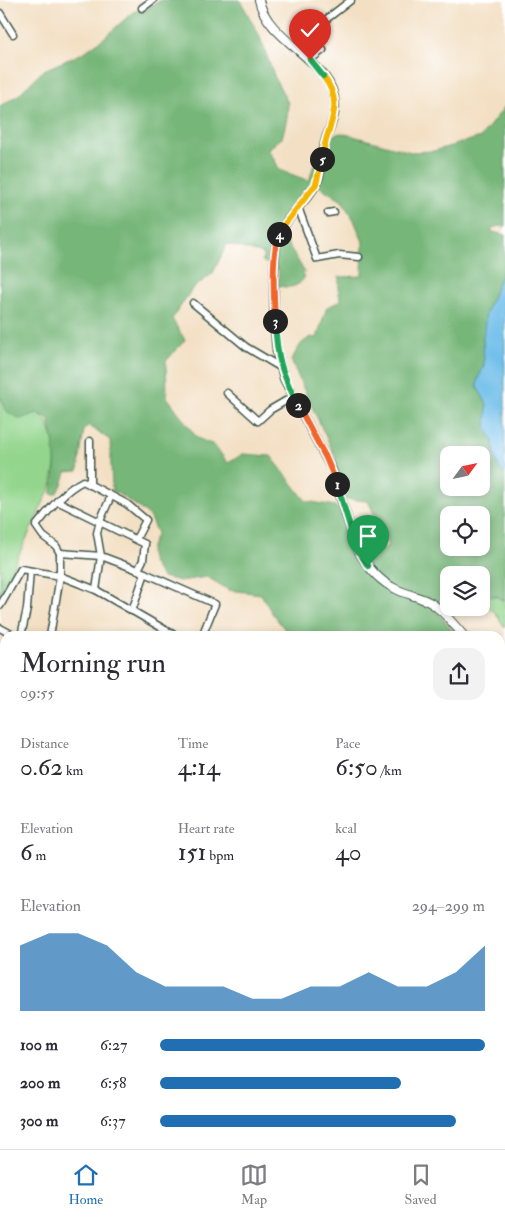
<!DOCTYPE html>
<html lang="en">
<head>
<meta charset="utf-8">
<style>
	:root { --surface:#fff; --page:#f2f2f3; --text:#2b2b33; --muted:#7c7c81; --line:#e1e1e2; --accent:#1f6fb2 }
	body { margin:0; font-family:"IM FELL Double Pica",serif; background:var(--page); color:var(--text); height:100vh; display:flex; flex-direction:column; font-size:19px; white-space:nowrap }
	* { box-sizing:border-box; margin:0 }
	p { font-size:16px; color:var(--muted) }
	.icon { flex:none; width:28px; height:28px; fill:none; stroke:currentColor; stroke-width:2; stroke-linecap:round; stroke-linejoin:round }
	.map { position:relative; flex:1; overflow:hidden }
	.details { position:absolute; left:0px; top:631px; width:505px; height:519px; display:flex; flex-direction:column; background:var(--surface); border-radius:15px 15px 0 0; box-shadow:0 2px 8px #0003 }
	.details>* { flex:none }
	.needle { width:32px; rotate:57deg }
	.fabs { position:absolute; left:440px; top:446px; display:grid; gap:10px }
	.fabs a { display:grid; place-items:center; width:50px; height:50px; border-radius:10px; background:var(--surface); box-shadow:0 2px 8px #0003; font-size:25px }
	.pin { position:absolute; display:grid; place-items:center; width:42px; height:42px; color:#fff; margin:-51px -21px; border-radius:50% 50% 50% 0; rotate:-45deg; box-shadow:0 0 5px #0007 }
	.pin .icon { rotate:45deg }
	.km { position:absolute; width:25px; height:25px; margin:-12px; border-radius:50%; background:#222; color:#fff; font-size:14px; line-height:25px; text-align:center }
	.round { display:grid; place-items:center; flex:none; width:52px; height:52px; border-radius:15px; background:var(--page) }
	.headline { display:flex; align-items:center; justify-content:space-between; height:85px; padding:0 20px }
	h1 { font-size:28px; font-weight:600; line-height:38px }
	.stats { display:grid; grid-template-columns:repeat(3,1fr); gap:8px; height:85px; padding:5px 20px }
	.stats div { display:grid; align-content:center }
	.stats b { font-size:25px; font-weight:600 }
	.stats small { font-size:14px; font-weight:400 }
	.stats p { font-size:14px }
	.chart { height:140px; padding:10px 20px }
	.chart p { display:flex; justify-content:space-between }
	.chart svg { width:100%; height:90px; margin-top:5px; fill:var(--accent); opacity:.7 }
	ul { padding:0 20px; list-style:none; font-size:16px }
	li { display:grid; grid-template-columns:80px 60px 1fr; align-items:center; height:38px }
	li i { height:12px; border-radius:6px; background:var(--accent) }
	.tabs { display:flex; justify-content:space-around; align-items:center; height:70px; border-top:1px solid var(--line); background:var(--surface); font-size:14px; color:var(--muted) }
	.tabs a { display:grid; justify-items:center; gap:2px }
	.tabs .selected { color:var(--accent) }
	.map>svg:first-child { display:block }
	.green { fill:#93d58d; stroke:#598960 }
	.forest { fill:#76b678; stroke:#4a7a56; fill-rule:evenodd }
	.water { fill:#6ebee9; stroke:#467e8e }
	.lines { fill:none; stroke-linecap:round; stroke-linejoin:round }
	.river { stroke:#6ebee9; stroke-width:10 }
	.minor-casing { stroke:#3f5549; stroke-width:9 }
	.tertiary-casing { stroke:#3f5549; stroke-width:10 }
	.trunk-casing { stroke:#3f5549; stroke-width:12 }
	.minor { stroke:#fff; stroke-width:6 }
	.tertiary { stroke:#fff; stroke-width:8 }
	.trunk { stroke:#f5c16b; stroke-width:10 }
	.split-1-casing { stroke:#fff; stroke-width:10 }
	.split-2-casing { stroke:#fff; stroke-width:10 }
	.split-3-casing { stroke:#fff; stroke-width:10 }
	.split-4-casing { stroke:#fff; stroke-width:10 }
	.split-5-casing { stroke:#fff; stroke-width:10 }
	.split-6-casing { stroke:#fff; stroke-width:10 }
	.split-7-casing { stroke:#fff; stroke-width:10 }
	.split-1 { stroke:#22a559; stroke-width:6 }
	.split-2 { stroke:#f0652b; stroke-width:6 }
	.split-3 { stroke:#22a559; stroke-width:6 }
	.split-4 { stroke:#f0652b; stroke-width:6 }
	.split-5 { stroke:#f5b400; stroke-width:6 }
	.split-6 { stroke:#f5b400; stroke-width:6 }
	.split-7 { stroke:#22a559; stroke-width:6 }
</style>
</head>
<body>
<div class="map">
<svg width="505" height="1149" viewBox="0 0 505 1149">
	<rect width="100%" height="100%" fill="#fff"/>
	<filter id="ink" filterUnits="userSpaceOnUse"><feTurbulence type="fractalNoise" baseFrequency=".02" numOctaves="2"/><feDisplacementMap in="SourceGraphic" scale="10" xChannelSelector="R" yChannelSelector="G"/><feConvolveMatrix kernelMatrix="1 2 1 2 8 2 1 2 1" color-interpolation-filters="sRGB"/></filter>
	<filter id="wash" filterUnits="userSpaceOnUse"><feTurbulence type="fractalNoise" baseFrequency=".0096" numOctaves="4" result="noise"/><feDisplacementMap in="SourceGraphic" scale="20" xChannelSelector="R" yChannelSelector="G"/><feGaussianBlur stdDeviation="1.12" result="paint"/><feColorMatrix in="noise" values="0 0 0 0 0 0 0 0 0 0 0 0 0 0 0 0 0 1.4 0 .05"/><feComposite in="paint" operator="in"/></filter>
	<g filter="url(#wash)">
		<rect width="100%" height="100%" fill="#f3dfc3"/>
		<g class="green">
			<polygon points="0,375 46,420 58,450 51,486 0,595"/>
			<polygon points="481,593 487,598 495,596 505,602 505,628 495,612 481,602"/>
		</g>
		<g class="forest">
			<path d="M161,0H240L259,35L275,78L288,103L287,118L282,138L268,149L280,170L309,181C316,161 318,135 342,133L411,152L434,151L481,137L505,106V227L498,226L491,229L493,232L505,235V265L494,294L483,338L484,365L478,379L477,385L487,404V415L496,461L505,475V601L495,595L488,596L481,590V575H449V587L442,595L436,611L458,636H290L272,613L261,594L229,590L207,577L180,581L162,577C148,557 146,555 157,533L149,516L137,506L112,490L110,440L88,425L84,430L78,471L66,472L62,485L56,494H51C58,465 55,448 49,419L37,413L20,419L5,410L0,394V106L17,96L44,70L83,53L104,38L133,12L148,8ZM319,186L342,201L354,220L363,242L362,276L339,277V294L341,301L327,307L317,338L310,337L301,344L291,360L305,392L335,456L337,472L344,499L368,501L389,545L367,561H359L342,516L335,506L306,501L271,456L243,454L228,463L214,445L197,438L167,397L166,361L185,340L172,319L192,289L213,273L227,244L264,254L262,261L279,270L278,286C290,288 295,288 303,280L304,271L288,244L279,223L304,189ZM449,455H481V488H449ZM449,515H481V548H449Z"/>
			<polygon points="5,1086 5,1145 70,1145 70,1149 0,1149 0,1099"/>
			<polygon points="505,1097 505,1149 455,1149 453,1145 500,1145 500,1100"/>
		</g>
		<polygon class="water" points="505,265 505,475 501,471 496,461 493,441 486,429 487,404 477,386 478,379 484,365 483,338 486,313"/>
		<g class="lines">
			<g class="river">
				<polyline points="0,964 5,956"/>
				<polyline points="500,1138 505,1141"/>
			</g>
		</g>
	</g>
	<g filter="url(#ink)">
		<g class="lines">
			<g class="minor-casing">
				<g id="minor">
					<polyline points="142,8 153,0"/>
					<polyline points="0,13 13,34"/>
					<polyline points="310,60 323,50 310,32 351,0"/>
					<polyline points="298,207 317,259 339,255 359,257"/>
					<polyline points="328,213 334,212"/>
					<polyline points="193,303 246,347 280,367"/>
					<polyline points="227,393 258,421 270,410 294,396"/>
					<polyline points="90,485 90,441"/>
					<polyline points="57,501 145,544 143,560 138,570 215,604 202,636"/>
					<polyline points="355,542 374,530"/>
					<polyline points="60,553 101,556 138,570"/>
					<polyline points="96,590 101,556 97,533 100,521 111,496"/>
					<polyline points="0,606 21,569 60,576 96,590 176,636"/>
					<polyline points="132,611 145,573"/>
					<polyline points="0,628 15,636"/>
					<polyline points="21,636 27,609 30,571"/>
					<path d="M50,636L60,576V553L56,546L43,536L36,526C50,509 63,491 83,481L127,504L146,520L136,539"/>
					<polyline points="0,679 5,684"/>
					<polyline points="0,699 5,694"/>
					<polyline points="0,735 3,738 0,741"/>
					<polyline points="0,780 5,782"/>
					<polyline points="500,788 505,804"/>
					<polyline points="0,805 5,807"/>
					<polyline points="0,845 5,844"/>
					<polyline points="500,972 505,975"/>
					<polyline points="500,1028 505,1030"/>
					<polyline points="0,1033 5,1038"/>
					<polyline points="76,1145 76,1149"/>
					<polyline points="96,1145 101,1149"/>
				</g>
			</g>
			<g class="tertiary-casing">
				<g id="tertiary">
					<path d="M259,0C268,43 335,61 335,105C336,118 328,130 325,142C321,155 323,170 317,183C307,202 287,215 279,235C271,254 274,331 277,353C279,362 282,370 284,379L332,470L356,546C365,564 379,582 398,590C409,595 421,597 431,603C444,611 454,625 464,636"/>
					<polyline points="500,681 505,688"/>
					<polyline points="500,1066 505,1052"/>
					<polyline points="432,1145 434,1149"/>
					<polyline points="461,1149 463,1145"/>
				</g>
			</g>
			<g class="trunk-casing">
				<g id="trunk">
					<polyline points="0,896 5,899"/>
					<polyline points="323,1145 327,1149"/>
				</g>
			</g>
			<use href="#minor" class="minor"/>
			<use href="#tertiary" class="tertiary"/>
			<use href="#trunk" class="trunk"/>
		</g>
	</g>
	<g class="lines" filter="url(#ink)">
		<g class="split-1-casing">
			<polyline id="split-1" points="337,484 356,546 368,566"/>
		</g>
		<g class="split-2-casing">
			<polyline id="split-2" points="298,405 326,458 337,484"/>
		</g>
		<g class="split-3-casing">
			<path id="split-3" d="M275,321C277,359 281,371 298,405"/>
		</g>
		<g class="split-4-casing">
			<path id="split-4" d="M275,321C274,297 271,256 279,234"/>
		</g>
		<g class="split-5-casing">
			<polyline id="split-5" points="279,234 284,225 316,184 322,159"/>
		</g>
		<g class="split-6-casing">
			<path id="split-6" d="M322,159C326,125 347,107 323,76"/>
		</g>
		<g class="split-7-casing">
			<polyline id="split-7" points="310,60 323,76"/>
		</g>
		<use href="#split-1" class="split-1"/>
		<use href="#split-2" class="split-2"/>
		<use href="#split-3" class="split-3"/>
		<use href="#split-4" class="split-4"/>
		<use href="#split-5" class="split-5"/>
		<use href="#split-6" class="split-6"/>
		<use href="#split-7" class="split-7"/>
	</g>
</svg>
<div class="fabs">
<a><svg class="needle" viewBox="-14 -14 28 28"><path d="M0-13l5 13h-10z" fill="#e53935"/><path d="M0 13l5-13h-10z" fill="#7c7c81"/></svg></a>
<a><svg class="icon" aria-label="locate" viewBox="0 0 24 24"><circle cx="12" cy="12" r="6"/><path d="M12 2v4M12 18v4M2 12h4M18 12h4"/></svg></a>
<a><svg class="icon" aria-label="layers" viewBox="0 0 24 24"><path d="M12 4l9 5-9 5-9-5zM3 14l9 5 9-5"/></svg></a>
</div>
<div class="pin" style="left:368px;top:566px;background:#1e9e55"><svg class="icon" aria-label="arrive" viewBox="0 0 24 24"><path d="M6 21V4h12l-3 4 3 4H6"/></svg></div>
<div class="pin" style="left:310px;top:60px;background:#d93025"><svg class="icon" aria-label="check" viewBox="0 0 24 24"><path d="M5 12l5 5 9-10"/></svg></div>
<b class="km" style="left:337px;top:484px">1</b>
<b class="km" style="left:298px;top:405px">2</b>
<b class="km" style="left:275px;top:321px">3</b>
<b class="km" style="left:279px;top:234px">4</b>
<b class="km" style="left:322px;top:159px">5</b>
<section class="details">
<div class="headline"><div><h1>Morning run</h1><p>09:55</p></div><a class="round"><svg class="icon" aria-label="share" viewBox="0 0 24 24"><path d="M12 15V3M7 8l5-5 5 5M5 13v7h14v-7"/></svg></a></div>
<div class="stats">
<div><p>Distance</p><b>0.62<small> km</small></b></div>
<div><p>Time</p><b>4:14</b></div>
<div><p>Pace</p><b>6:50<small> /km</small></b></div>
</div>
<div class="stats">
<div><p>Elevation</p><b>6<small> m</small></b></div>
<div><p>Heart rate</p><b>151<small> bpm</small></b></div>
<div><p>kcal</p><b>40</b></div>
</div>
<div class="chart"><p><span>Elevation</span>294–299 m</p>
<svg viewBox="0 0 160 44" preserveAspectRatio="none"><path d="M0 44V12L10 6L20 6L30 12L40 25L50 32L60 32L70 32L80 38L90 38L100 32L110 32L120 25L130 32L140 32L150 25L160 12V44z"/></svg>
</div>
<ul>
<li><b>100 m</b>6:27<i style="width:100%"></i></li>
<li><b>200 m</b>6:58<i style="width:74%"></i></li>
<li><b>300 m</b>6:37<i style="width:91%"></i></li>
</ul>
</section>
</div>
<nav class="tabs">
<a class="selected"><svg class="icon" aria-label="home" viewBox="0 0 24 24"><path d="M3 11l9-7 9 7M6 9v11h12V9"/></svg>Home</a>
<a><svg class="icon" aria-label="map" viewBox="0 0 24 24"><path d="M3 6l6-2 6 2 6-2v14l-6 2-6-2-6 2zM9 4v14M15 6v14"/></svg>Map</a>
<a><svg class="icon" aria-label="saved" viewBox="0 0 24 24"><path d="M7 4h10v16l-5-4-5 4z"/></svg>Saved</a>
</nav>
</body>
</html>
